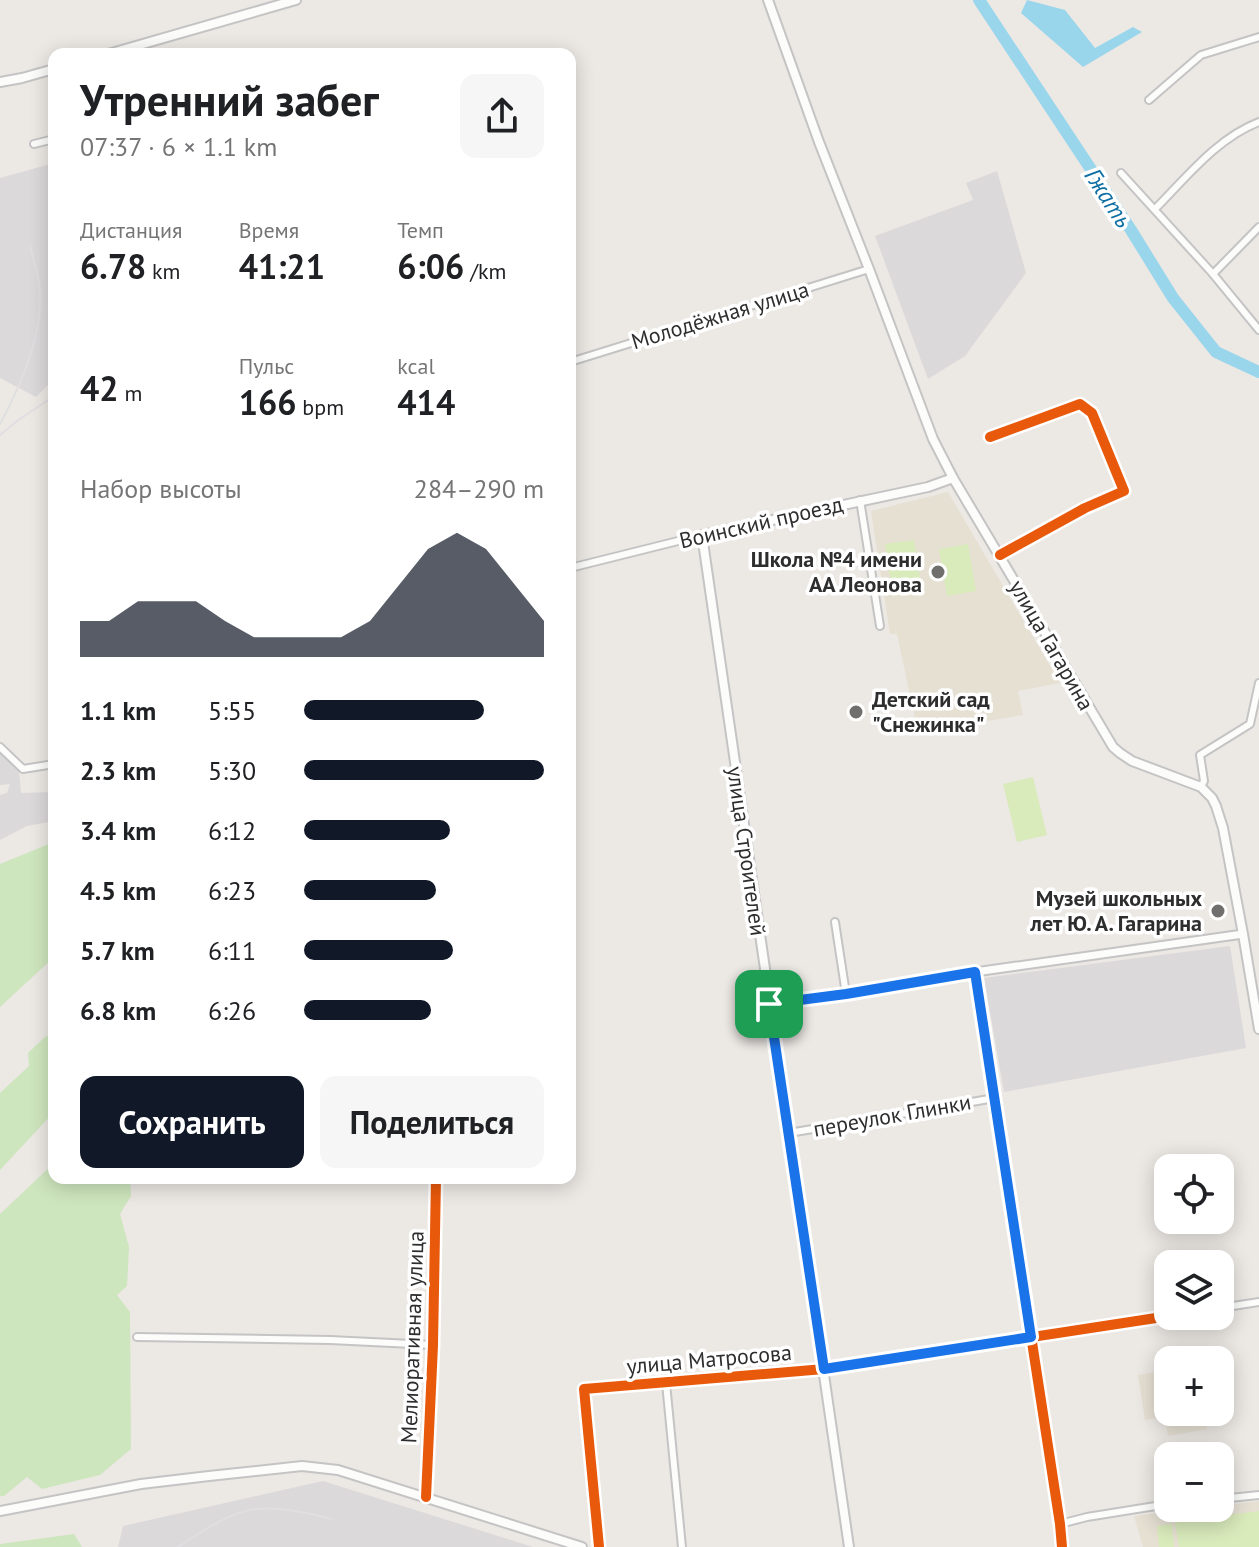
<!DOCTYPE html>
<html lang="ru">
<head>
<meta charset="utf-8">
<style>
	:root { --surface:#fff; --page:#f6f6f6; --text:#202124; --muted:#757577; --accent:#111827 }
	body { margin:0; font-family:"PT Sans",sans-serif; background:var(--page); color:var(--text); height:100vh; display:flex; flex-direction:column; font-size:30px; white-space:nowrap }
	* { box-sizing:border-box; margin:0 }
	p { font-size:26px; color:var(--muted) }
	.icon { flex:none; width:44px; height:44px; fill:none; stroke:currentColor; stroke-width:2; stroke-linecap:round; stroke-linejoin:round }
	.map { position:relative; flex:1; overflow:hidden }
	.details { position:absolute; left:48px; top:48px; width:528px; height:1136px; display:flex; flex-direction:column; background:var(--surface); border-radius:16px; box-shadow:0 4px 20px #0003 }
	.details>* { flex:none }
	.controls { position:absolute; left:1154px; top:1154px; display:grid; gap:16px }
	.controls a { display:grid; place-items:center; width:80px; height:80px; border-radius:16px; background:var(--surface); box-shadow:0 4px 20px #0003; font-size:40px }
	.pin { position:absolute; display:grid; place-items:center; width:68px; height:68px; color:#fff; margin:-34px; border-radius:16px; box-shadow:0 4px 12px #0006 }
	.round { display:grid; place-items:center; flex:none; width:84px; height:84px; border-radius:16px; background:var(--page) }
	.overview { display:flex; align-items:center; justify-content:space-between; height:136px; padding:0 32px }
	h1 { font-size:44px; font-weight:700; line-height:60px }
	.stats { display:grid; grid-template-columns:repeat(3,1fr); gap:12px; height:136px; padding:8px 32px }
	.stats div { display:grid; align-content:center }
	.stats b { font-size:34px; font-weight:700 }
	.stats small { font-size:22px; font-weight:400 }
	.stats p { font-size:22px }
	.chart { height:224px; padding:16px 32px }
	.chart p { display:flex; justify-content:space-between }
	.chart svg { width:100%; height:144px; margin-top:8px; fill:var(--accent); opacity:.7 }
	.button { display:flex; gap:16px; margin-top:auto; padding:16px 32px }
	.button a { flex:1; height:92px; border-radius:16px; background:var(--accent); color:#fff; font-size:32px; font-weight:700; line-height:92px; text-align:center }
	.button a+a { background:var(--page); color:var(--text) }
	ul { padding:0 32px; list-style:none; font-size:26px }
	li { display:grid; grid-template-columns:128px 96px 1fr; align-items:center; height:60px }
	li i { height:20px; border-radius:10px; background:var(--accent) }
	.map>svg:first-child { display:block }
	.industrial { fill:#dcd9db }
	.education { fill:#e6e0d3 }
	.green { fill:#cee6be }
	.pitch { fill:#d9eabb }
	.water { fill:#99d6ec }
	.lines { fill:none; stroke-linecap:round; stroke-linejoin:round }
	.river { stroke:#99d6ec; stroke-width:12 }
	.minor-casing { stroke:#c5c4c5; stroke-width:10 }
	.tertiary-casing { stroke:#c5c4c5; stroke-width:11 }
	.secondary-casing { stroke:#c5c4c5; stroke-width:12 }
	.minor { stroke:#fcfcfb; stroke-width:6 }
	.tertiary { stroke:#fcfcfb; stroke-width:7 }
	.secondary { stroke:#fcfcfb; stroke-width:8 }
	.rail { stroke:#dfdfe1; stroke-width:2 }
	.cycleway-casing { stroke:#fff; stroke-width:15 }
	.cycleway { stroke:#e8590c; stroke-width:10 }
	.route-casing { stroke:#fff; stroke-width:16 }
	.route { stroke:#1a73e8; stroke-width:10 }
	.poi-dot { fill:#706f6e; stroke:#fff; stroke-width:3 }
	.labels { text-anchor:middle; stroke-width:7; stroke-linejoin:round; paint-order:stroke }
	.street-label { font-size:22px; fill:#2e2e2e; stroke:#fff }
	.poi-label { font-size:22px; font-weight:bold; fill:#2e2e2e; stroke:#fff; text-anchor:end }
	.water-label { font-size:24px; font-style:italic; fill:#0d6fa3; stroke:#fff }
</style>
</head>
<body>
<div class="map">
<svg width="1259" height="1547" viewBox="0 0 1259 1547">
	<rect width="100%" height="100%" fill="#ece8e4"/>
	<g class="industrial">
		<polygon points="54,163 54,379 36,397 0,378 0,178"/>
		<polygon points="997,171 1026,273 965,356 928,379 875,236 973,200 966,183"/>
		<polygon points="0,753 19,771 21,793 54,792 54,821 27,826 0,840 0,795 7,793 10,784 0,785"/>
		<polygon points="1230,946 1246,1048 1004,1092 984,978"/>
		<polygon points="323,1481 533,1547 118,1547 123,1526"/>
	</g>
	<g class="education">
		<polygon points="948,492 1060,683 1018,691 1023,715 918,733 897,634 890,634 871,511"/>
		<polygon points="1168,1370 1168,1412 1204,1412 1207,1429 1168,1436 1165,1417 1145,1420 1138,1375"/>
		<polygon points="1259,1501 1259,1547 1143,1547 1134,1516 1200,1508 1220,1508 1220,1506"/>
	</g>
	<g class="green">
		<polygon points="54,842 54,957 0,1007 0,864"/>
		<polygon points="46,1036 54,1038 49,1063 54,1068 54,1112 0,1170 0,1093 29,1066 28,1053"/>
		<polygon points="54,1163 54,1178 130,1178 131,1196 120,1214 129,1247 127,1286 117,1295 130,1312 131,1449 100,1475 42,1489 27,1477 4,1496 0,1496 0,1214"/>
		<polygon points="74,1534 82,1547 0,1547 0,1544"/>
	</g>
	<g class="pitch">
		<polygon points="914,540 922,591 893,596 885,544"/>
		<polygon points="968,544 976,591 947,596 939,549"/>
		<polygon points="1033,777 1047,835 1017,842 1003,784"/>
		<polygon points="1259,1511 1259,1547 1179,1547 1175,1522"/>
		<polygon points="1172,1524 1174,1547 1159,1547 1157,1526"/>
	</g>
	<polygon class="water" points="1027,0 1065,10 1095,48 1133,27 1142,32 1083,67 1021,13"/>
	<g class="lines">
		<polyline class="river" points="979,0 1131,230 1173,298 1216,352 1259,372"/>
		<g class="minor-casing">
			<g id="minor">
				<polyline points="1149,100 1201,55 1259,37"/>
				<polyline points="34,144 54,139"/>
				<polyline points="1121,173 1213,274 1259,227"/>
				<path d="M1155,209C1186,178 1217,138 1259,122"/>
				<polyline points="1213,274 1259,330"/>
				<polyline points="570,362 869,269"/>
				<polyline points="990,437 1080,404 1092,413 1124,491 1085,508 1000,555"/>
				<polyline points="860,500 880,626"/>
				<polyline points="570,568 702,535"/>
				<polyline points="0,747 23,769 54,764"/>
				<polyline points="1201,787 1204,781 1200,755 1250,724 1259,683"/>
				<polyline points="835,922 846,994"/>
				<polyline points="975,972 1060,1524 1062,1547"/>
				<polyline points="789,1133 995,1098"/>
				<polyline points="1220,1308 1259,1302"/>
				<polyline points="137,1337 330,1340 433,1345"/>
				<polyline points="666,1383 682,1547"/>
				<polyline points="426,1497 433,1345 436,1178"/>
				<polyline points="1220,1499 1259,1495"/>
				<polyline points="1060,1524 1087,1517 1168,1504"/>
				<polyline points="599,1547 584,1389 824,1369 1169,1316"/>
			</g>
		</g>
		<g class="tertiary-casing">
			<polyline id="tertiary" points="769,1004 846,994 975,972 1243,934"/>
		</g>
		<g class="secondary-casing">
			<g id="secondary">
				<polyline points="768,0 819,142 869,269 933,439 953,478 1113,747 1120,753 1132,761 1201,787 1212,798 1216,806 1223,828 1243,934 1259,1029"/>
				<polyline points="108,54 296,0"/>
				<polyline points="0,82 22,78 54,69"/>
				<polyline points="0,1511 141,1484 209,1476 302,1466 338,1470 582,1547"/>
				<polyline points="849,1547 702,535 928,487 953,478"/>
			</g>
		</g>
		<use href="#minor" class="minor"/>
		<use href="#tertiary" class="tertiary"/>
		<use href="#secondary" class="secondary"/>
		<g class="rail">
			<path d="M0,424C21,385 46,328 39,283C37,271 33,258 30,246"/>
			<polyline points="0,435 17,421 54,396"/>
			<path d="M178,1547C201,1532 229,1512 257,1509C282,1507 308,1513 332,1519"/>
		</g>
		<g class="cycleway-casing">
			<g id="cycleway">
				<polyline points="990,437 1080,404 1092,413 1124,491 1085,508 1000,555"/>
				<polyline points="975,972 1060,1524 1062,1547"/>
				<polyline points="426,1497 433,1345 436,1178"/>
				<polyline points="599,1547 584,1389 824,1369 1169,1316"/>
			</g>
		</g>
		<use href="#cycleway" class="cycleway"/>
	</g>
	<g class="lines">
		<g class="route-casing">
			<polygon id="route" points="975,972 1031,1337 824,1369 769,1004 846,994"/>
		</g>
		<use href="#route" class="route"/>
	</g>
	<g class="poi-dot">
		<circle cx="938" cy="572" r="8"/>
		<circle cx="856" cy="712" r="8"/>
		<circle cx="1218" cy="911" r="8"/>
	</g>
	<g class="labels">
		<g class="street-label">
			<text transform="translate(720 315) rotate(-17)" y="8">Молодёжная улица</text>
			<text transform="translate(761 522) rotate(-13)" y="8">Воинский проезд</text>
			<text transform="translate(1052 645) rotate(60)" y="8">улица Гагарина</text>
			<text transform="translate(747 851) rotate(82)" y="8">улица Строителей</text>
			<text transform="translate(892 1115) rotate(-10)" y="8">переулок Глинки</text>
			<text transform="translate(412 1337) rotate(-88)" y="8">Мелиоративная улица</text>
			<text transform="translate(709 1359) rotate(-5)" y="8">улица Матросова</text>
		</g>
		<g class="poi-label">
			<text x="922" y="567">Школа №4 имени<tspan x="922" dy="25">АА Леонова</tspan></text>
			<text x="872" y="707" text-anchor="start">Детский сад<tspan x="872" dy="25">"Снежинка"</tspan></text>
			<text x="1202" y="906">Музей школьных<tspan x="1202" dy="25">лет Ю. А. Гагарина</tspan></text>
		</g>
		<g class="water-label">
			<text transform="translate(1108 198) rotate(57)" y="8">Гжать</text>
		</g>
	</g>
</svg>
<div class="controls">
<a><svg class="icon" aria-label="locate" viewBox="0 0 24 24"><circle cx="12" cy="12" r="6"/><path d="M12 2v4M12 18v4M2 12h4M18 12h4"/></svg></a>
<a><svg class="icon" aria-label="layers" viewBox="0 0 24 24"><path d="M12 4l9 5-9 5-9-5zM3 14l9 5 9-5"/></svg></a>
<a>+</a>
<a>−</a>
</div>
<div class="pin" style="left:769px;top:1004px;background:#1e9e55"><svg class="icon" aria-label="arrive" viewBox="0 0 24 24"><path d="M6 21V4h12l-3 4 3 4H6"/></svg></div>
<section class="details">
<div class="overview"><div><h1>Утренний забег</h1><p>07:37 · 6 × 1.1 km</p></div><a class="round"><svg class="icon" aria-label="share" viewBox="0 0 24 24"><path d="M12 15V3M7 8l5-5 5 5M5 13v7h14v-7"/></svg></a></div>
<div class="stats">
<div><p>Дистанция</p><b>6.78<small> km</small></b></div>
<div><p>Время</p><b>41:21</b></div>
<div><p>Темп</p><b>6:06<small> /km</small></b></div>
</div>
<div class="stats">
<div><b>42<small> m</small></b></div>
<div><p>Пульс</p><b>166<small> bpm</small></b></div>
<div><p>kcal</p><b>414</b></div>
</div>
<div class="chart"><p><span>Набор высоты</span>284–290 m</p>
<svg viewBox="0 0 160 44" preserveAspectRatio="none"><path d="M0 44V33L10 33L20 27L30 27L40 27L50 33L60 38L70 38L80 38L90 38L100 33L110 22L120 11L130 6L140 11L150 22L160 33V44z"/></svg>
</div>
<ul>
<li><b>1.1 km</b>5:55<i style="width:75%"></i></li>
<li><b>2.3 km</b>5:30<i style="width:100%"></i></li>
<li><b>3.4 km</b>6:12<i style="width:61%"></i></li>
<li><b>4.5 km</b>6:23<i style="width:55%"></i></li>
<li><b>5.7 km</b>6:11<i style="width:62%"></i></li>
<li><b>6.8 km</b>6:26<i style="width:53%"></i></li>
</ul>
<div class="button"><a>Сохранить</a><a>Поделиться</a></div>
</section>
</div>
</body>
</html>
